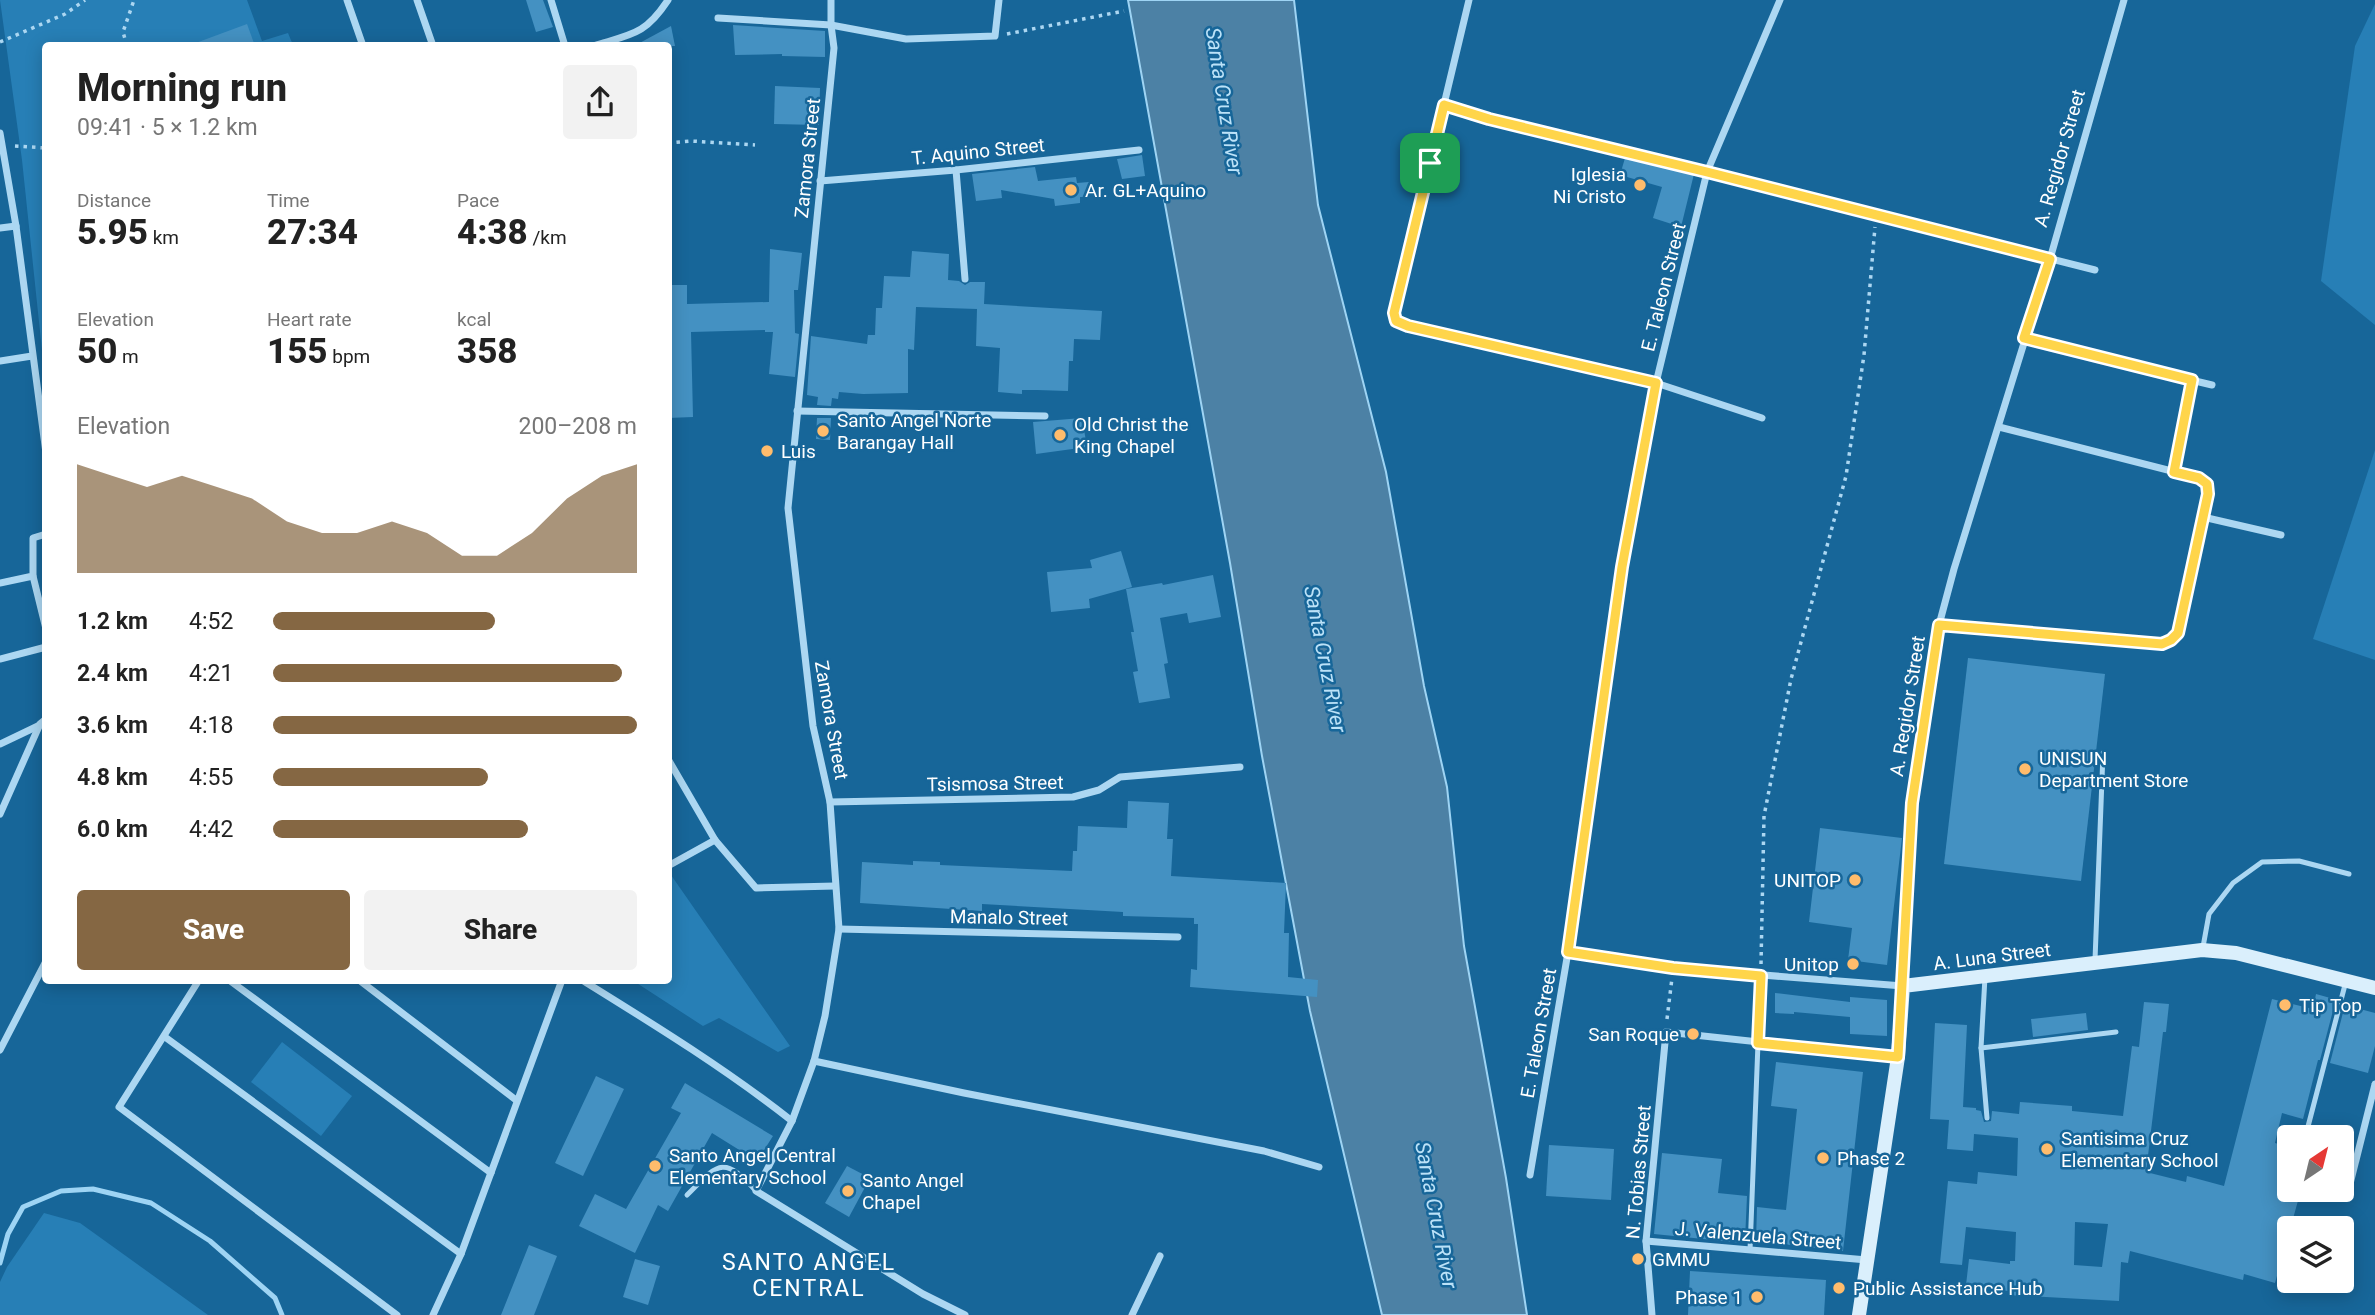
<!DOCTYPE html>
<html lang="en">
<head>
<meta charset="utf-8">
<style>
	:root { --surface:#fff; --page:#f2f2f2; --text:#222; --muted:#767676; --accent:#856743 }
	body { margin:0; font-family:Roboto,sans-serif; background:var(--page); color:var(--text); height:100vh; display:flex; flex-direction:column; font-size:26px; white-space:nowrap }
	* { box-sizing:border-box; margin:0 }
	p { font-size:23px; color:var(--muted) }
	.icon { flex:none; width:38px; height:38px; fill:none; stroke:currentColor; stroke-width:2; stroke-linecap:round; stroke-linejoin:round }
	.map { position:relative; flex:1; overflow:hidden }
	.sheet { position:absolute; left:42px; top:42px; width:630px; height:942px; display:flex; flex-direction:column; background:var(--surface); border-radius:7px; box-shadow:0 4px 18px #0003 }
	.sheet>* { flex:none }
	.needle { width:46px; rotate:35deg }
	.buttons { position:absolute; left:2277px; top:1125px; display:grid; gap:14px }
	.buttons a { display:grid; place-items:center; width:77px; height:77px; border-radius:7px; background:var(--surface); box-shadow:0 4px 18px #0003; font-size:35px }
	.pin { position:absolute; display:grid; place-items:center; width:60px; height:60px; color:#fff; margin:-30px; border-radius:14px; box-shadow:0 4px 10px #0006 }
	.round { display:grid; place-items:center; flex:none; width:74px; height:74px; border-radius:7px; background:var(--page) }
	.headline { display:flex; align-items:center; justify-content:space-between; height:119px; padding:0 35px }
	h1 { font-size:38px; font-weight:800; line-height:52px }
	.figures { display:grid; grid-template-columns:repeat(3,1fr); gap:10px; height:119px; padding:7px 35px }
	.figures div { display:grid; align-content:center }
	.figures b { font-size:35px; font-weight:800 }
	.figures small { font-size:19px; font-weight:400 }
	.figures p { font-size:19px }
	.chart { height:196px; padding:14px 35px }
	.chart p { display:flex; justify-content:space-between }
	.chart svg { width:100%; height:126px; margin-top:7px; fill:var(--accent); opacity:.7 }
	.button { display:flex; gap:14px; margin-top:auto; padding:14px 35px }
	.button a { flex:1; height:80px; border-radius:7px; background:var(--accent); color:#fff; font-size:28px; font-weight:800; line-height:80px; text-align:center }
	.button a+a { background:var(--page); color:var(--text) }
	ul { padding:0 35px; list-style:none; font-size:23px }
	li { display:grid; grid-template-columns:112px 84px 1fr; align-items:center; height:52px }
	li i { height:18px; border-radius:9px; background:var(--accent) }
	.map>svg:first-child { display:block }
	.green { fill:#277fb6 }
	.water { fill:#4c81a5; stroke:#9ed4f4; stroke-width:2 }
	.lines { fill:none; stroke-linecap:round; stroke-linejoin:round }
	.stream { stroke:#9ed4f4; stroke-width:5 }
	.building { fill:#4491c2; fill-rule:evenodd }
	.path { stroke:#acd7f2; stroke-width:3.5; stroke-dasharray:3.5 5; stroke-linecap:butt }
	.lane { stroke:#acd7f2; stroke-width:5 }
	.street { stroke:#acd7f2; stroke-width:7 }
	.secondary { stroke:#daeffc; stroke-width:14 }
	.route-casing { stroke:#fff; stroke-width:14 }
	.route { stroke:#ffd54a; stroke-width:9 }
	.poi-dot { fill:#ffbc6c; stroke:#176699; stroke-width:2.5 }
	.labels { text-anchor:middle; stroke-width:5; stroke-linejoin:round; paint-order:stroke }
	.street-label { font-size:19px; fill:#fff; stroke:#176699 }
	.poi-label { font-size:19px; fill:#fff; stroke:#176699; text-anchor:start }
	.water-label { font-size:21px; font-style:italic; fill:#bce2f8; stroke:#176699 }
	.quarter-label { font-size:23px; letter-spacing:2px; fill:#fff; stroke:#176699 }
</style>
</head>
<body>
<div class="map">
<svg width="2375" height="1315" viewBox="0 0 2375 1315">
	<rect width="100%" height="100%" fill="#176699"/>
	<g class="green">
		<polygon points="0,0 247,0 262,41 288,33 293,45 46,46 45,379 22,160"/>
		<polygon points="2375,4 2375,325 2321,281 2355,46"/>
		<polygon points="2375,450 2375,660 2313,639"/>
		<polygon points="669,872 671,875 790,1046 778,1052 719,1018 703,1026 632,980 668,980"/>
		<polygon points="282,1042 352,1096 321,1136 251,1082"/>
		<polygon points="44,1213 80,1223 208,1315 0,1315 0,1282 7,1267"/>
	</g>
	<polygon class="water" points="1128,0 1294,0 1318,205 1386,472 1424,686 1447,787 1464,946 1506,1178 1527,1315 1382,1315 1310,1011 1262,756 1230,563"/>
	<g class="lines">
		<polyline class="stream" points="0,1263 8,1234 23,1207 61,1191 93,1189 151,1203 210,1241 275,1298 282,1315"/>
	</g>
	<g class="building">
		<polygon points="526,0 543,0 553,27 536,32"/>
		<polygon points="247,24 255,46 193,46 193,44"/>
		<polygon points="733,25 825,31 825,57 782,56 782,54 735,55"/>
		<polygon points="671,26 675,46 634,46"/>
		<polygon points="775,86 820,88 819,125 774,124"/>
		<polygon points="1142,155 1145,176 1122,179 1117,159"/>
		<polygon points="1625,158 1694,174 1681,227 1653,218 1662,187 1620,175"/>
		<polygon points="1035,167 1038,181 1076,177 1077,183 1089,182 1090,197 1080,197 1080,203 1055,206 1054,199 1001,190 1002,198 976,201 972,174"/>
		<polygon points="770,249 802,253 798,290 794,290 795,333 799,334 795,377 769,374 773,332 765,332 765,330 691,332 693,417 668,418 668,285 687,285 687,304 769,302"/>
		<polygon points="912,251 949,254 948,280 959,281 965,285 970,282 985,282 984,304 1102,311 1100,340 1074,339 1073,361 1069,361 1068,391 1037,390 1022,390 1022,394 998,392 1000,348 976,346 977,309 916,307 914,350 908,349 908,393 863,394 839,392 838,399 832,398 831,406 817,405 818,397 807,395 811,336 867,344 868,335 875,335 876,308 882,308 884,276 910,277"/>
		<polygon points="817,418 831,418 830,440 816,439"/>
		<polygon points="1082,418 1087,447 1036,454 1033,422"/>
		<polygon points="1121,551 1132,587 1089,599 1090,608 1051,612 1047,572 1092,568 1090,560"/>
		<polygon points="1213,575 1221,617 1189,623 1187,613 1160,618 1168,663 1164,664 1170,698 1139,703 1133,672 1138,671 1131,632 1134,632 1126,589 1162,583 1163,585"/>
		<polygon points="1968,658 2105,674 2081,881 1944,864"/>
		<polygon points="1128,801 1169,803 1167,839 1173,839 1171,876 1286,883 1284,933 1289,933 1288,977 1318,980 1317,997 1190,987 1191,969 1197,970 1198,924 1194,924 1194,918 1123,916 1123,912 982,904 982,911 860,903 862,862 913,865 913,861 940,862 940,865 1072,871 1073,851 1077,851 1078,826 1127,828"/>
		<polygon points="1820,828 1902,838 1887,965 1848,960 1852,928 1809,922"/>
		<polygon points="1775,993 1850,1002 1850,997 1887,1000 1887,1036 1850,1034 1850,1017 1794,1012 1794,1014 1775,1013"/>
		<path d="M2316,994L2334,999L2335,1003L2320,1060H2318L2303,1119L2282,1113L2275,1143L2289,1147V1190H2301L2275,1283L2244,1274L2243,1280L2130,1251L2128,1263L2121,1262L2119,1301L2008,1295V1291L1966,1285L1969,1259L2010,1264V1261H2015L2016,1232L1966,1227L1962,1265L1940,1263L1948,1181L1977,1184L1978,1172L2017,1176L2018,1138L1974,1134L1973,1151L1947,1149L1949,1120L1930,1119L1935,1023L1967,1025L1963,1107L1976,1108V1110L1981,1111L1984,1122L1991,1121L1992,1111L2019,1114L2020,1102L2072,1106V1111L2123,1116L2132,1046L2139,1047L2144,1002L2169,1004L2166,1032H2163L2146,1172L2186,1182L2187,1176L2224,1186L2272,999L2313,1009ZM2075,1222L2108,1224L2102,1267L2074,1265Z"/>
		<polygon points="2345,1005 2375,1013 2375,1046 2368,1073 2330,1063"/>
		<polygon points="2086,1013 2088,1030 2033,1037 2031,1019"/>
		<polygon points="1776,1062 1863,1072 1843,1251 1756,1241 1757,1207 1786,1210 1797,1109 1771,1106"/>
		<polygon points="596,1076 624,1089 583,1176 555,1163"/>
		<polygon points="685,1083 773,1136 757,1161 712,1133 668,1211 658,1205 635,1253 579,1226 595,1194 626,1209 681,1113 671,1108"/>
		<polygon points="1549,1145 1614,1149 1611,1200 1546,1196"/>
		<polygon points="1662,1153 1722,1159 1718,1193 1747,1196 1745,1240 1743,1243 1654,1234"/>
		<polygon points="847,1166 870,1178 849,1217 825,1203"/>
		<polygon points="529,1245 557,1256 534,1315 501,1315"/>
		<polygon points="635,1259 660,1266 648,1305 623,1297"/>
		<polygon points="1690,1271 1826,1280 1824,1315 1688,1315"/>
	</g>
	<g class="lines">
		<g class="path">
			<polyline points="1007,34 1124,11"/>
			<polyline points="0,42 65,14 85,0"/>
			<polyline points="127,46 123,32 134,0"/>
			<polyline points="668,143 691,141 755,145"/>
			<polyline points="15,146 46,148"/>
			<polyline points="1761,964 1764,816 1791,679 1846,476 1864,355 1875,227"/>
			<polyline points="1667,1019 1672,978"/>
		</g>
		<g class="lane">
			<polyline points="1444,105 1489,119 1707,172"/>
			<polyline points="2203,947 2209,914 2233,883 2262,862 2299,861 2349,874"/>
			<polyline points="2095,960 2103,753"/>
			<polyline points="1985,977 1981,1048 1987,1118"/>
			<polyline points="1981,1048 2116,1032"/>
			<polyline points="2305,1138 2346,981"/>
			<path d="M687,1195C718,1164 723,1154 756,1191"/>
			<polyline points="1750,1250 1758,1043"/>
		</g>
		<g class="street">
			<polyline points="347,0 363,46"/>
			<polyline points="417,0 433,46"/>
			<polyline points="551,0 565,46"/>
			<polyline points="831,0 831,25 834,48 788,508 813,726 830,802 839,929 825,1016 814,1061 792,1121 756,1191 923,1294 965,1315"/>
			<polyline points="1469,0 1394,313 1396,321 1408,326 1656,383 1762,418"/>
			<polyline points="718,18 831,25 906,39 995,36 999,0"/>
			<path d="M593,46C632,34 645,35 668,0"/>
			<polyline points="0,133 16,226 46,453"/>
			<polyline points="956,170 965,279"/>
			<polyline points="1707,172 2095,270"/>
			<polyline points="820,181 956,170 1139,150"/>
			<polyline points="0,228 16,226"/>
			<polyline points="2024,338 2191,380"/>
			<polyline points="0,361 32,356"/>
			<polyline points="797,411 1045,416"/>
			<polyline points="2174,472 2191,380 2212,385"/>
			<polyline points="2203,517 2281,535"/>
			<polyline points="33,576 46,629"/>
			<polyline points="0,583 33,576 33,538 46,534"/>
			<polyline points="1939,625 2162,644 2171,641 2178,633 2208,494 2207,484 2199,478 1999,427"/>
			<polyline points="0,659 46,647"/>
			<polyline points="0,744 40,725"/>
			<polyline points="668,759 715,840 756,888 835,886"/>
			<polyline points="830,802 1073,797 1099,790 1120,777 1240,767"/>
			<polyline points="0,814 40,724 46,719"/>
			<polyline points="668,866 715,840"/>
			<polyline points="839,929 1178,937"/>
			<polyline points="1568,952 1673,968 1903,986 1912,803 1939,625 1954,569 2050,259 2124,0"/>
			<polyline points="199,980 119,1107 397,1315"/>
			<polyline points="229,980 491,1173"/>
			<polyline points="359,980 516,1100"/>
			<path d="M582,980C653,1024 726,1069 792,1121"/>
			<polyline points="165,1037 461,1254"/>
			<polyline points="1758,1043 1761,976"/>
			<polyline points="0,1050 46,961"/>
			<polyline points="814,1061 964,1093 1264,1151 1319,1167"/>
			<polyline points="1530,1175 1568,952 1622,567 1656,383 1707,172 1780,0"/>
			<polyline points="2348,1192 2375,1084"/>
			<polyline points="1646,1241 1867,1260"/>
			<polyline points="433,1315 461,1254 562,980"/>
			<polyline points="1132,1315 1160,1256"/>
			<polyline points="1652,1315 1646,1241 1666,1032 1897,1057"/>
		</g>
		<polyline class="secondary" points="1859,1315 1898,1057 1903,986 2202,950 2236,953 2375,988"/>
	</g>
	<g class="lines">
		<g class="route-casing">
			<polygon id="route" points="1444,105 1489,119 1707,172 2050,259 2024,338 2192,380 2174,472 2199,478 2207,484 2208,494 2178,633 2171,640 2162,644 1939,625 1912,803 1898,1057 1758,1043 1761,976 1673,968 1568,952 1622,567 1656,383 1408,326 1396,321 1394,313"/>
		</g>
		<use href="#route" class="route"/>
	</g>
	<g class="poi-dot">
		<circle cx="1640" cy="185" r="7"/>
		<circle cx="1071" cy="190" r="7"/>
		<circle cx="823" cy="431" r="7"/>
		<circle cx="1060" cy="435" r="7"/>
		<circle cx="767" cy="451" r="7"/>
		<circle cx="2025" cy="769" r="7"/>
		<circle cx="1855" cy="880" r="7"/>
		<circle cx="1853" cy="964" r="7"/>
		<circle cx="2285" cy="1005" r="7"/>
		<circle cx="1693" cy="1034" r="7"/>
		<circle cx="2047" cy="1149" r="7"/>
		<circle cx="1823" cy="1158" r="7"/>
		<circle cx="655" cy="1166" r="7"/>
		<circle cx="848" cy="1191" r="7"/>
		<circle cx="1638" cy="1259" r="7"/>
		<circle cx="1839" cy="1288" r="7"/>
		<circle cx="1757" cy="1297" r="7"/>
	</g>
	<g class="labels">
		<g class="street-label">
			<text transform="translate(978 151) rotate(-6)" y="7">T. Aquino Street</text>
			<text transform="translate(807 158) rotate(-84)" y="7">Zamora Street</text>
			<text transform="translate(2059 158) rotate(-74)" y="7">A. Regidor Street</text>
			<text transform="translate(1663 287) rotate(-76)" y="7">E. Taleon Street</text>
			<text transform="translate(1907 706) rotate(-81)" y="7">A. Regidor Street</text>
			<text transform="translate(832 720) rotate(80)" y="7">Zamora Street</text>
			<text transform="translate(995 783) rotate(-1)" y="7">Tsismosa Street</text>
			<text transform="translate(1009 917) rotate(1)" y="7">Manalo Street</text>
			<text transform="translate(1992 956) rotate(-7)" y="7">A. Luna Street</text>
			<text transform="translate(1538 1033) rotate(-80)" y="7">E. Taleon Street</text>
			<text transform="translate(1638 1172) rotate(-85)" y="7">N. Tobias Street</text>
			<text transform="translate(1758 1235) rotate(5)" y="7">J. Valenzuela Street</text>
		</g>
		<g class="poi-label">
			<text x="1626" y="181" text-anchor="end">Iglesia<tspan x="1626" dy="22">Ni Cristo</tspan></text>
			<text x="1085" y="197">Ar. GL+Aquino</text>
			<text x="837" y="427">Santo Angel Norte<tspan x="837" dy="22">Barangay Hall</tspan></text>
			<text x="1074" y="431">Old Christ the<tspan x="1074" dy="22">King Chapel</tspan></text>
			<text x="781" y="458">Luis</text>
			<text x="2039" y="765">UNISUN<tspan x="2039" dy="22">Department Store</tspan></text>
			<text x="1841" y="887" text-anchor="end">UNITOP</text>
			<text x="1839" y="971" text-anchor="end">Unitop</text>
			<text x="2299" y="1012">Tip Top</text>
			<text x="1679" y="1041" text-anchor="end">San Roque</text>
			<text x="2061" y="1145">Santisima Cruz<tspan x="2061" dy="22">Elementary School</tspan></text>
			<text x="669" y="1162">Santo Angel Central<tspan x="669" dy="22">Elementary School</tspan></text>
			<text x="1837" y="1165">Phase 2</text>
			<text x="862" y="1187">Santo Angel<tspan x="862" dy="22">Chapel</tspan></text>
			<text x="1652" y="1266">GMMU</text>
			<text x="1853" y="1295">Public Assistance Hub</text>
			<text x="1743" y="1304" text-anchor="end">Phase 1</text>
		</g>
		<g class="water-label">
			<text transform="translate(1224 101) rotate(81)" y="7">Santa Cruz River</text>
			<text transform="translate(1325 659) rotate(79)" y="7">Santa Cruz River</text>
			<text transform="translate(1436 1215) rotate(79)" y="7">Santa Cruz River</text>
		</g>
		<g class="quarter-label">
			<text x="809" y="1270">SANTO ANGEL<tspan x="809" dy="26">CENTRAL</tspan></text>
		</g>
	</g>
</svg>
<div class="buttons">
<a><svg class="needle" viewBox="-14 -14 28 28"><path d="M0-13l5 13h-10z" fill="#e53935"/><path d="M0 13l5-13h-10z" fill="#767676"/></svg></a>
<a><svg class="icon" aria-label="layers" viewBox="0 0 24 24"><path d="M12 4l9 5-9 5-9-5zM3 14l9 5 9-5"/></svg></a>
</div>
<div class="pin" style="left:1430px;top:163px;background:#1e9e55"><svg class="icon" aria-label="arrive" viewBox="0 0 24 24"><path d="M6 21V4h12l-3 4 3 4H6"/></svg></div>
<section class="sheet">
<div class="headline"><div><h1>Morning run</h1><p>09:41 · 5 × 1.2 km</p></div><a class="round"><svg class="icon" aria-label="share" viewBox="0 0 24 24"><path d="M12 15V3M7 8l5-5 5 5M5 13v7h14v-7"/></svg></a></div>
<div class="figures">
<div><p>Distance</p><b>5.95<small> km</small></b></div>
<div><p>Time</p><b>27:34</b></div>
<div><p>Pace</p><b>4:38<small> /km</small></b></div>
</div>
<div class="figures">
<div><p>Elevation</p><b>50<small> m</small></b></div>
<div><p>Heart rate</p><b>155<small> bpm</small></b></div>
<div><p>kcal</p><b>358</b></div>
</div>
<div class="chart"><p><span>Elevation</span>200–208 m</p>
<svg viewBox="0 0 160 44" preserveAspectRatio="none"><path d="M0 44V6L10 10L20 14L30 10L40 14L50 18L60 26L70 30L80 30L90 26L100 30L110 38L120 38L130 30L140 18L150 10L160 6V44z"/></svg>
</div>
<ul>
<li><b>1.2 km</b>4:52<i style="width:61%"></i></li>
<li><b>2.4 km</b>4:21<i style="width:96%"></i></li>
<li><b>3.6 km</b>4:18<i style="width:100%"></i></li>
<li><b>4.8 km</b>4:55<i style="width:59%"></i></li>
<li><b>6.0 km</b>4:42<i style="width:70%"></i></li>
</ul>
<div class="button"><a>Save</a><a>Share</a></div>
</section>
</div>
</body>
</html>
